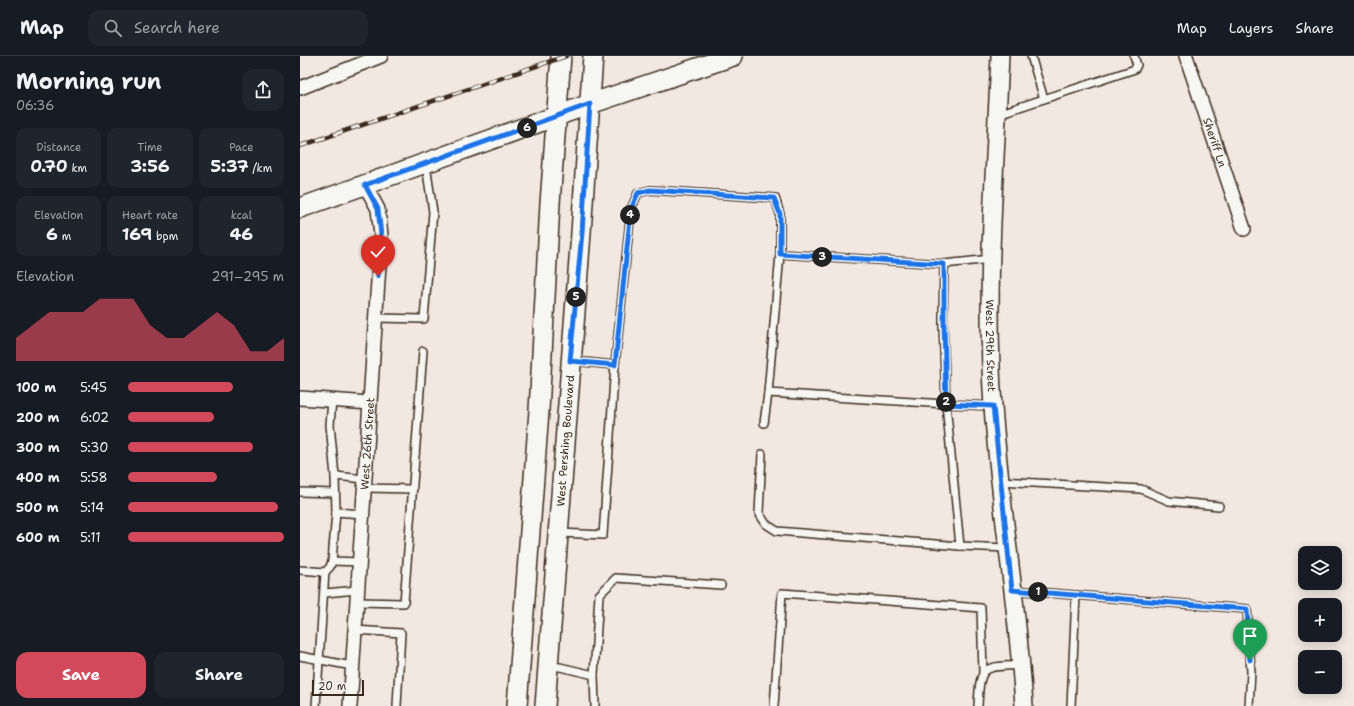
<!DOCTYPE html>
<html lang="en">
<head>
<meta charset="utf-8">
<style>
	:root { --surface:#171b24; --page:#20242c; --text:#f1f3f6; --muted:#9ea1a6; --line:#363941; --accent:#d1495b }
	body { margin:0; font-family:"Shantell Sans",sans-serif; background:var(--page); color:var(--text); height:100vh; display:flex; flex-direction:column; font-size:15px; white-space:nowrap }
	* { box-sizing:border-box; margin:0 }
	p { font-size:13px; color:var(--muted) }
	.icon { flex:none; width:22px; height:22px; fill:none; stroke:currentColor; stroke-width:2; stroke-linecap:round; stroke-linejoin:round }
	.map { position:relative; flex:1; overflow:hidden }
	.sheet { display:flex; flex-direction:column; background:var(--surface); width:300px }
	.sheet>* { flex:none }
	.fabs { position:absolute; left:998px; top:490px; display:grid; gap:8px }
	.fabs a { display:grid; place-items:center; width:44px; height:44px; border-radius:8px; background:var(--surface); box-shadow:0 2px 10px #0003; font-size:20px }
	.scale { position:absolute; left:12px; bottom:10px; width:52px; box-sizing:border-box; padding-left:4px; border:2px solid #3b2a1e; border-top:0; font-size:11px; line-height:14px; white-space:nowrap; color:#3b2a1e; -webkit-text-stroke:3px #f6f6f2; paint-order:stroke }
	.pin { position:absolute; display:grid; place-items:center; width:34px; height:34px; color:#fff; margin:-41px -17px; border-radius:50% 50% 50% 0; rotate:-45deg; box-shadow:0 0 4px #0007 }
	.pin .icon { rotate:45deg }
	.km { position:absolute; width:20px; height:20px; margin:-10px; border-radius:50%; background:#222; color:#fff; font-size:11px; line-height:20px; text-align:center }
	.round { display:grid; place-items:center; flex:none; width:42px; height:42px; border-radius:12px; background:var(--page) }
	.head { display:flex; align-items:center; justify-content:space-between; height:68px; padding:0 16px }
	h1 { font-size:22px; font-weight:700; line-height:30px }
	.figures { display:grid; grid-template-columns:repeat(3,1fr); gap:6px; height:68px; padding:4px 16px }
	.figures div { display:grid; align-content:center; border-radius:10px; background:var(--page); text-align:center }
	.figures b { font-size:17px; font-weight:700 }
	.figures small { font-size:11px; font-weight:400 }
	.figures p { font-size:11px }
	.chart { height:112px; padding:8px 16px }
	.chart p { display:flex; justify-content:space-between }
	.chart svg { width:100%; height:72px; margin-top:4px; fill:var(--accent); opacity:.7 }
	.primary-button { display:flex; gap:8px; margin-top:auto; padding:8px 16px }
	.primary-button a { flex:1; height:46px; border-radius:12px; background:var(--accent); color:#fff; font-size:16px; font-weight:700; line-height:46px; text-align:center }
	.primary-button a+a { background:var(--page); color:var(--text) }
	ul { padding:0 16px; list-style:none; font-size:13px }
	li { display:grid; grid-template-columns:64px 48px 1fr; align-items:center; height:30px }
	li i { height:10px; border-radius:5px; background:var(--accent) }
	header { display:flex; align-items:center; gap:24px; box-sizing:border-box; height:56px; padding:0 20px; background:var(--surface); border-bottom:1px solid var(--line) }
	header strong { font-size:19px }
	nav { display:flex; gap:22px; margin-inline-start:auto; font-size:14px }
	.search { width:280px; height:36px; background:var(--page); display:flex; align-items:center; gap:10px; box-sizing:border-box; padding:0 14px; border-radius:12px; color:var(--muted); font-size:15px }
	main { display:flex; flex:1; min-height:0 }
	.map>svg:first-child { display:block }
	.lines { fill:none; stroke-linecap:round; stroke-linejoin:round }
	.service-casing { stroke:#3b2a1e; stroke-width:10 }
	.minor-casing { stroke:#3b2a1e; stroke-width:16 }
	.tertiary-casing { stroke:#3b2a1e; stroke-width:20 }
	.secondary-casing { stroke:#3b2a1e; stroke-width:22 }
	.service { stroke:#f6f6f2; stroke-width:7 }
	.minor { stroke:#f6f6f2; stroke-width:13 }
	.tertiary { stroke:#f6f6f2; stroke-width:17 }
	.secondary { stroke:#f6f6f2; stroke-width:19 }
	.rail-casing { stroke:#3b2a1e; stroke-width:4.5 }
	.rail { stroke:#f6f6f2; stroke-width:3; stroke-dasharray:9; stroke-linecap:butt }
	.route-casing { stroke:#fff; stroke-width:8 }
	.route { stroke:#1a73e8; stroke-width:5 }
	.labels { text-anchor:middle; stroke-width:3; stroke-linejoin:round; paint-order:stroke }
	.street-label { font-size:11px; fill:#3b2a1e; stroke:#f6f6f2 }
</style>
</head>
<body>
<header>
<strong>Map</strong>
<div class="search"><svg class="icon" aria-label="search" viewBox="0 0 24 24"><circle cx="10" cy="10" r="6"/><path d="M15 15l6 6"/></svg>Search here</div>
<nav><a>Map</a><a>Layers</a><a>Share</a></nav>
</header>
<main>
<section class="sheet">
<div class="head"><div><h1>Morning run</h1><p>06:36</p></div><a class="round"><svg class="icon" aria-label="share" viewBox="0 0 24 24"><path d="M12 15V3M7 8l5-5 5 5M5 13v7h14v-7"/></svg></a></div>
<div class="figures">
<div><p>Distance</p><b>0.70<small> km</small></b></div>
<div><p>Time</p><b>3:56</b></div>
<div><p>Pace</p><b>5:37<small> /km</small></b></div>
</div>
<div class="figures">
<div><p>Elevation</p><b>6<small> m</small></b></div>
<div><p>Heart rate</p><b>169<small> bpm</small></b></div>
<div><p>kcal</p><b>46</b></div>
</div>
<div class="chart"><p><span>Elevation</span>291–295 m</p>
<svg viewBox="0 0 160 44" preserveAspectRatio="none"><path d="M0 44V30L10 22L20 14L30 14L40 14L50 6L60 6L70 6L80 22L90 30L100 30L110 22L120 14L130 22L140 38L150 38L160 30V44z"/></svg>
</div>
<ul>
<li><b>100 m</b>5:45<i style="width:67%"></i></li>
<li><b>200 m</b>6:02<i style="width:55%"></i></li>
<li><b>300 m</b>5:30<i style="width:80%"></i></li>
<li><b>400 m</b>5:58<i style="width:57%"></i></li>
<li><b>500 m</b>5:14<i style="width:96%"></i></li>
<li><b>600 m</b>5:11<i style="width:100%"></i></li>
</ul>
<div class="primary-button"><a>Save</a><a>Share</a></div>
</section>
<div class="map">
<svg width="1054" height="650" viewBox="0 0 1054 650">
	<rect width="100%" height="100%" fill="#f3e8e1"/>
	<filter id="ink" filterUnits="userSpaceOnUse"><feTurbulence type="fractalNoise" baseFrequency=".025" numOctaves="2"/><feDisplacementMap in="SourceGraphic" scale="8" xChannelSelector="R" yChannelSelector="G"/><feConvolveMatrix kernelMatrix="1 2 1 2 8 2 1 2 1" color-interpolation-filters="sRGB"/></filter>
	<g filter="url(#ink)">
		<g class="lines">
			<g class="service-casing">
				<g id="service">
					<polyline points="731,0 744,43"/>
					<polyline points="698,58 835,13 837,9 834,0"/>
					<polyline points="480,198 468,337 646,348 643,268 644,208"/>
					<polyline points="76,262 124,263 133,156 126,109"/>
					<polyline points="273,305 315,309 331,153 338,137 350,134 475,142 480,158 480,198 644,208 691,203"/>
					<polyline points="32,344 30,369 35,420 65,423"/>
					<polyline points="693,350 646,348 660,490 707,492"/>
					<polyline points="464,367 468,337"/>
					<polyline points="462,398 459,457 466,468 477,475 660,490"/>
					<polyline points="700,425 841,433 869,445 919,450"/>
					<polyline points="65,432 113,433"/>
					<polyline points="0,436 35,437"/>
					<polyline points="36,456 63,458"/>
					<polyline points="260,477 303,479 315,309"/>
					<polyline points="32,505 60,506"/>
					<polyline points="0,514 25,516 30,511 32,505 36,456 35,420"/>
					<polyline points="712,534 947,553 951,616 949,650"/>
					<polyline points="25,537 57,534"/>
					<polyline points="57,546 104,547 123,295"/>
					<polyline points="55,574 101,577 97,650"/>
					<polyline points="0,600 52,610"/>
					<polyline points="248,610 260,611 294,619 295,650"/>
					<polyline points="294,619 299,539 316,522 421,529"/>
					<polyline points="16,650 25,516"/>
					<polyline points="474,650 482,537 681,552 683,616"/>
					<path d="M678,650C680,610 681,611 720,609"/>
					<polyline points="771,650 776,539"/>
				</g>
			</g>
			<g class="minor-casing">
				<g id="minor">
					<path id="s1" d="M886,0L944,173"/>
					<polyline points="0,32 81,0"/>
					<polyline points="0,342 70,347"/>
					<path id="s2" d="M50,650L81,179L78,153L65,129"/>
				</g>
			</g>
			<g class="tertiary-casing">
				<g id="tertiary">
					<path id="s3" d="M700,0C695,117 685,234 693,350C700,450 718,550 724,650"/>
				</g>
			</g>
			<g class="secondary-casing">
				<g id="secondary">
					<polyline points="0,152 290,48 433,0"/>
					<polyline points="217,650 239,355 250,147 261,0"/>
					<path id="s4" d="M245,650L281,177L293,0"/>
				</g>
			</g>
			<use href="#service" class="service"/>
			<use href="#minor" class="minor"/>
			<use href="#tertiary" class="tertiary"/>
			<use href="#secondary" class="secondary"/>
			<g class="rail-casing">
				<polyline id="rail" points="0,90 266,0"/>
			</g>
			<use href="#rail" class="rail"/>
		</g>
	</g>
	<g class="lines" filter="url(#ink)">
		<g class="route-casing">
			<polyline id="route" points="78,220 81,179 78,153 65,129 290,48 282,177 270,305 315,309 331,153 338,137 350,134 474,142 480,158 480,198 644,208 644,268 646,348 693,350 712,534 947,553 950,604"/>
		</g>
		<use href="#route" class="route"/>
	</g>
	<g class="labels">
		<g class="street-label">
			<text dy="4" stroke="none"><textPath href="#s1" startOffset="91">Sheriff Ln</textPath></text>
			<text dy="4" stroke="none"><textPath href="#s3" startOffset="290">West 29th Street</textPath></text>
			<text dy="4" stroke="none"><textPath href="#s4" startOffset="266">West Pershing Boulevard</textPath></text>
			<text dy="4" stroke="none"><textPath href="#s2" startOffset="263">West 26th Street</textPath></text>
		</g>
	</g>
</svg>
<div class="fabs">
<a><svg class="icon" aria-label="layers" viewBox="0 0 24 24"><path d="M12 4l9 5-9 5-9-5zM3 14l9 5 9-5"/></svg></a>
<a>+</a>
<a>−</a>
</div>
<div class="scale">20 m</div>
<div class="pin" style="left:950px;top:604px;background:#1e9e55"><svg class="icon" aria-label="arrive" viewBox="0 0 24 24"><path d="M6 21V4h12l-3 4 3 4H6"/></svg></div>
<div class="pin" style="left:78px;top:220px;background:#d93025"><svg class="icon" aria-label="check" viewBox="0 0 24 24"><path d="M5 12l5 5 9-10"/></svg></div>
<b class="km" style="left:738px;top:536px">1</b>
<b class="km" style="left:646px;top:346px">2</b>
<b class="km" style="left:522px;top:201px">3</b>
<b class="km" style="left:330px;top:159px">4</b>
<b class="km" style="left:276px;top:241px">5</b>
<b class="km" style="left:227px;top:72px">6</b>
</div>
</main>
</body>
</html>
